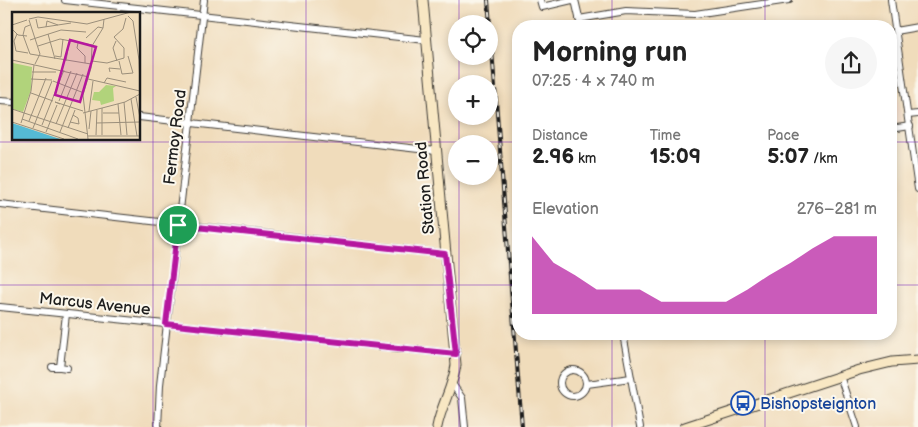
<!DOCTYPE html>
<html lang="en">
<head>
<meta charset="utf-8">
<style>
	:root { --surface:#fff; --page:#f6f6f6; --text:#222; --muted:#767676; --accent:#b5179e }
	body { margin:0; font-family:"Balsamiq Sans",sans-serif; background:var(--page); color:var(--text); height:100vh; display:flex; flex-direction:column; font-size:19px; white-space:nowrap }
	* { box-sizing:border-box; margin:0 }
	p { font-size:16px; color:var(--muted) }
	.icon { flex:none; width:28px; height:28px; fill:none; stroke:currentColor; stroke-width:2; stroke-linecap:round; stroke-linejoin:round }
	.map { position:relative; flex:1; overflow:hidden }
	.details { position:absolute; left:512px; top:20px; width:385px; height:320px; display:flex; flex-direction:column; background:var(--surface); border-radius:20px; box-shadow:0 2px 8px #0003 }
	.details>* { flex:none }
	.tools { position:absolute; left:448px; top:15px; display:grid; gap:10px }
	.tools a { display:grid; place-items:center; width:50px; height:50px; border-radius:50%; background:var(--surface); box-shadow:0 2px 8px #0003; font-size:25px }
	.pin { position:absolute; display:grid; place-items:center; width:42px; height:42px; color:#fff; margin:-21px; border:2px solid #fff; border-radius:50%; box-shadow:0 1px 5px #0007 }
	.round { display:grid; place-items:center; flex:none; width:52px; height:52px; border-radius:26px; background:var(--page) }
	.overview { display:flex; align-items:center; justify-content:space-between; height:85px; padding:0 20px }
	h1 { font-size:28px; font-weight:800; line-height:38px }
	.stats { display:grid; grid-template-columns:repeat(3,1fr); gap:8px; height:85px; padding:5px 20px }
	.stats div { display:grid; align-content:center }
	.stats b { font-size:21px; font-weight:800 }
	.stats small { font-size:14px; font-weight:400 }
	.stats p { font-size:14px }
	.chart { height:140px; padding:10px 20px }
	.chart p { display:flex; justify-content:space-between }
	.chart svg { width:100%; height:90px; margin-top:5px; fill:var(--accent); opacity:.7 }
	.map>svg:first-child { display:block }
	.built { fill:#f3d4bf }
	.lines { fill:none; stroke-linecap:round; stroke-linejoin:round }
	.street-casing { stroke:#3c3934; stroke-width:8 }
	.secondary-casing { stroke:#3c3934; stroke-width:11 }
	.street { stroke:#fff; stroke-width:6 }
	.secondary { stroke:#f8e7c3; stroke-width:9 }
	.rail-casing { stroke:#1c1c1c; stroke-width:4 }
	.rail { stroke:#fbf7ec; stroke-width:2; stroke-dasharray:5.5; stroke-linecap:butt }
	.route-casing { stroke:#fff; stroke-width:10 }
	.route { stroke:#b5179e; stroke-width:6 }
	.grid { fill:none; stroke:#7b2cbf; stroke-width:1; stroke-opacity:0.55 }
	.labels { text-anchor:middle; stroke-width:4; stroke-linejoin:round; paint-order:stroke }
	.street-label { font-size:16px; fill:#1c1c1c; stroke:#fbf7ec }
	.transit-label { font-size:16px; fill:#164399; stroke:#fbf7ec; text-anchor:start }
	.inset-road { fill:none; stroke:#9b8f7b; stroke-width:1 }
	.view { fill:#b5179e; fill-opacity:0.15; stroke:#b5179e; stroke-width:2.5 }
	.inset-edge { fill:none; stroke:#1c1c1c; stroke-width:2.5 }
</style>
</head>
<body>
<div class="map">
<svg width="918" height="427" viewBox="0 0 918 427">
	<rect width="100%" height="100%" fill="#fbf7ec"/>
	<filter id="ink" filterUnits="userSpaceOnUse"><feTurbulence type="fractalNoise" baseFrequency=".02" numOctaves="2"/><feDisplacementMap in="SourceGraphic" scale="10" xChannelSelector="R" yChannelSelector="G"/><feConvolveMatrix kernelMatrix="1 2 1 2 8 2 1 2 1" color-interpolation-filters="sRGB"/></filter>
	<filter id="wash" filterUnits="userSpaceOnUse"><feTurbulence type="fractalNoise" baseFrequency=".0096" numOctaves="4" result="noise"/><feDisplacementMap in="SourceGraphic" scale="20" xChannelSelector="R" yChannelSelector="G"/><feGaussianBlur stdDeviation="1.12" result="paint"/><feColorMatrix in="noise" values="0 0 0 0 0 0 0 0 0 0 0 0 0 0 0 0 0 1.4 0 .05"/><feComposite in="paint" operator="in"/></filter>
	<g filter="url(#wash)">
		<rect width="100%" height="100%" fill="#f0dcbb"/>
		<polygon class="built" points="891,49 902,122 891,124"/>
	</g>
	<g filter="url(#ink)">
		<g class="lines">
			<g class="street-casing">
				<g id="street">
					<polyline points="65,0 426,40"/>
					<polyline points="540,0 542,7 572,0"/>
					<polyline points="575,0 581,26"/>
					<polyline points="891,0 918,189"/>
					<polyline points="579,19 626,11 695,14 789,0"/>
					<polyline points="895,31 918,27"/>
					<polyline points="0,101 14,102"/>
					<polyline points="908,115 918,114"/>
					<polyline points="139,117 436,151"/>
					<polyline points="891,129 910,126"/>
					<polyline points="0,204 445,254"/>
					<polyline points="0,307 456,354"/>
					<polyline points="66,314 60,367 67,368"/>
					<polyline points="623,334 640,427"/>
					<polyline points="624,335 633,334"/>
					<polyline points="52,367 60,367"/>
					<circle cx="573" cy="383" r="13"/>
					<polyline points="840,376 857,427"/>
					<polyline points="587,384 631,378"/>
					<polyline points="453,385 462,398 465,427"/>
					<polyline points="158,427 160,385 204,0"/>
				</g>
			</g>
			<g class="secondary-casing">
				<g id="secondary">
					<path d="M423,0L456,365C453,387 441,406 437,427"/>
					<polyline points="685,427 859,370 892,362 918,360"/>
				</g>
			</g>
			<use href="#street" class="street"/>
			<use href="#secondary" class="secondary"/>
			<g class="rail-casing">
				<polyline id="rail" points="488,0 522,427"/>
			</g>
			<use href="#rail" class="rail"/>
		</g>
	</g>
	<g class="lines" filter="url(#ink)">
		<g class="route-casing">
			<polygon id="route" points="178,225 445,254 456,354 166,324"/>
		</g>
		<use href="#route" class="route"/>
	</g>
	<path class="grid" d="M153,0V427M306,0V427M459,0V24M612,0V26M765,0V26M459,56V84M459,116V144M0,142H519M891,142H918M459,176V427M0,285H519M891,285H918M612,334V427M765,334V427"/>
	<defs>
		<g id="bus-ring" transform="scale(1.25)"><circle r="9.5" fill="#fbf7ec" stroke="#1a4fb4" stroke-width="1.5"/><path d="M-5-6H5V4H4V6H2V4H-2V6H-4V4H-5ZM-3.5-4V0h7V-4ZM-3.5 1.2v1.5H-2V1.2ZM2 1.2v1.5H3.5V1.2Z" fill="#1a4fb4"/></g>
	</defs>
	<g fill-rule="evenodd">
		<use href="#bus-ring" x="743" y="403"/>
	</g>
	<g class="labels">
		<g class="street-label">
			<text transform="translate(174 137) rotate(-83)" y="6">Fermoy Road</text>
			<text transform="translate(424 188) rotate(-95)" y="6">Station Road</text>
			<text transform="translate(95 303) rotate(6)" y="6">Marcus Avenue</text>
		</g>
		<g class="transit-label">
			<text x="760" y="409">Bishopsteignton</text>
		</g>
	</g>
	<g transform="translate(12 12)">
		<rect width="128" height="128" fill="#f0dcbb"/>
		<path d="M1,51L20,55L19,78L11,100L0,97ZM94,73L104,74L101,76L102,89L89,93L88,89L80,88L82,80H87Z" fill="#b1d37b"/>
		<path d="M0,111L48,127H0Z" fill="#55bad4"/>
		<path class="inset-road" d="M116,4L121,9L127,48L128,76M17,7L26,5L75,12L119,0M24,7L26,16L59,11M17,8L28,42L23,52M0,13L15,8M18,13L13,15L11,23L18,42L79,52M34,15L35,9L46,13M0,17L6,23L15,24M5,22L2,29L4,39L16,41M36,22L43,47M74,26L86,15L91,16M18,28L49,18L74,20M104,29L101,36L105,49M66,31L65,36L73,44V51M26,34L48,27L80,33M43,44L49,45L51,27M0,48L77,65M54,49L57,30M80,49L95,51L112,46V36L102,25L111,17L114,6M107,49L110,62L121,61L116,44M20,60H44M98,60L97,56L108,57M19,67L40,68M76,67L128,79M41,69L72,81M92,71L95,66L114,70M19,81L41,89M124,85L128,106M119,87L125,124M47,89L59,59M112,90L115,123M48,92L43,90L71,99M106,92L109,123M0,97L76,122M77,99L81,69M71,101L113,90L128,82M91,101H107M10,107L66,127M17,109L34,66M0,110L52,127M58,110L67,112L66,106L61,103M9,111L19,79L22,53M84,111L128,110M44,112L65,61M30,113L52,58M21,116L40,69M56,116L63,98M77,117L79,99M34,120L45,93M48,120L71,62M84,123L85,98M90,123V96M76,124H128M76,127L71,83L79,56L80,34L91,16L92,7"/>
		<path class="view" d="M58,28L84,35L68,90L43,83Z"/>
		<rect width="128" height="128" class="inset-edge"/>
	</g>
</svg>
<div class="tools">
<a><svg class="icon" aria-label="locate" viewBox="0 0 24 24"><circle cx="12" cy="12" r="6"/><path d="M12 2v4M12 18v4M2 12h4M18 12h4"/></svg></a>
<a>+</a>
<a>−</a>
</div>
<div class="pin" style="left:178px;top:225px;background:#1e9e55"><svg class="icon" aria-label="arrive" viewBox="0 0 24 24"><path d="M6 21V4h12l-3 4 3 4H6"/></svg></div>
<section class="details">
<div class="overview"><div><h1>Morning run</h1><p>07:25 · 4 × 740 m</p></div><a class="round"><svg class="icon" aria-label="share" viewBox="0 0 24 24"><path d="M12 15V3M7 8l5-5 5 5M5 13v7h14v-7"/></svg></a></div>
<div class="stats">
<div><p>Distance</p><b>2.96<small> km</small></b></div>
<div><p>Time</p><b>15:09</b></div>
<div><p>Pace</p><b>5:07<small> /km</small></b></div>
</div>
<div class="chart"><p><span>Elevation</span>276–281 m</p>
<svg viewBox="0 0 160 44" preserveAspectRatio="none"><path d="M0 44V6L10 19L20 25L30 32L40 32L50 32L60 38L70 38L80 38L90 38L100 32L110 25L120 19L130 12L140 6L150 6L160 6V44z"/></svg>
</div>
</section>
</div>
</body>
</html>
